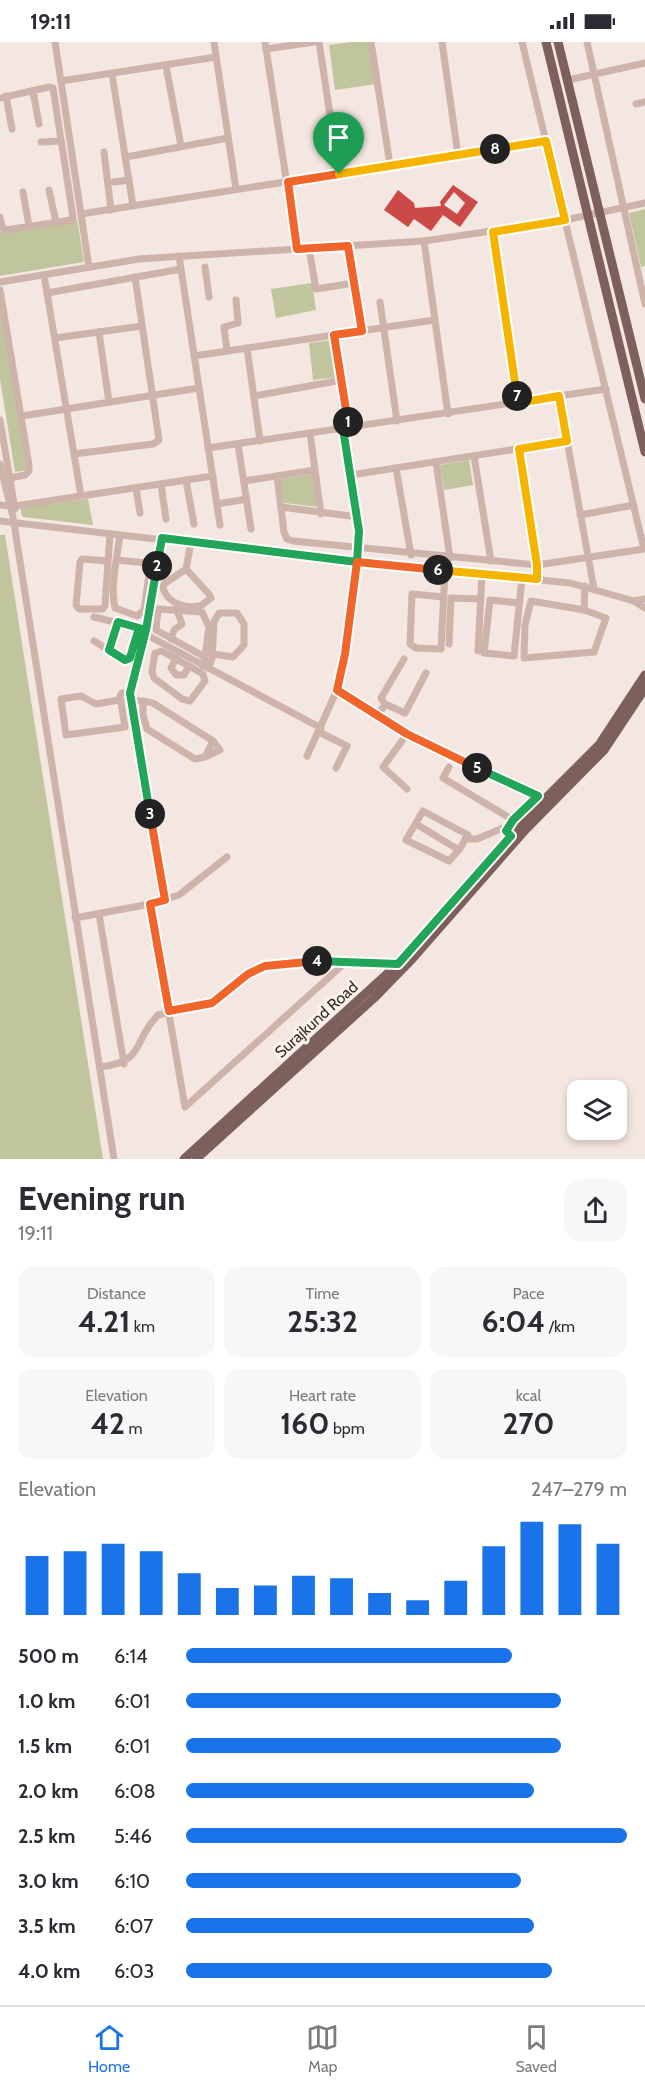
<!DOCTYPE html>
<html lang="en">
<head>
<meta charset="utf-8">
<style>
	:root { --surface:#fff; --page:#f7f7f7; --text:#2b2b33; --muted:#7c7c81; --line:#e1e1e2; --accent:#1a73e8 }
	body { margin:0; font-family:Cabin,sans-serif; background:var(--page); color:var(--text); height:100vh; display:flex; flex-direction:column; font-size:22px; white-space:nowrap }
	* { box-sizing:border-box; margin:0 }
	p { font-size:20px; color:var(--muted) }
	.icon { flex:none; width:33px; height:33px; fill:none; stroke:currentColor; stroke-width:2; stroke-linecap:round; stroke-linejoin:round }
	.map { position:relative; height:1117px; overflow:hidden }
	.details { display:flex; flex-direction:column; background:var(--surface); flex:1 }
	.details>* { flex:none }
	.controls { position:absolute; left:567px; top:1038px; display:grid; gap:12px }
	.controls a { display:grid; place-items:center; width:60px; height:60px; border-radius:12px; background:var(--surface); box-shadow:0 3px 9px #0003; font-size:30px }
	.pin { position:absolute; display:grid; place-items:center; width:51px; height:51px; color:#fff; margin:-62px -26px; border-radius:50% 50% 50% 0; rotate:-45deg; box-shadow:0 0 6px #0007 }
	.pin .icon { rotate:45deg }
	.km { position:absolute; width:30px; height:30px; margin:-15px; border-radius:50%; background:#222; color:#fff; font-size:16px; line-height:30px; text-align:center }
	.round { display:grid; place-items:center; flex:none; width:63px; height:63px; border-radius:18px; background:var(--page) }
	.overview { display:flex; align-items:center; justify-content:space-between; height:102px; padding:0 18px }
	h1 { font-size:33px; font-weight:800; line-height:45px }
	.stats { display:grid; grid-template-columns:repeat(3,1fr); gap:9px; height:102px; padding:6px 18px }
	.stats div { display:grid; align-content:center; border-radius:15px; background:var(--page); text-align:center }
	.stats b { font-size:30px; font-weight:800 }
	.stats small { font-size:16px; font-weight:400 }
	.stats p { font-size:16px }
	.chart { height:168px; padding:12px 18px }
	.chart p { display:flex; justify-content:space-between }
	.chart svg { width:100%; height:108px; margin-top:6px; stroke:var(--accent); stroke-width:6 }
	ul { padding:0 18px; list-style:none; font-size:20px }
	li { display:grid; grid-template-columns:96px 72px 1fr; align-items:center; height:45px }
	li i { height:15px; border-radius:8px; background:var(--accent) }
	.status { display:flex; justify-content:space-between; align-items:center; height:42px; padding:0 30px; background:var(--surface); direction:ltr }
	.status svg { height:16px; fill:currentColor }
	.tabs { display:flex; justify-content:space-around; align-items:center; height:84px; border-top:2px solid var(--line); background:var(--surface); font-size:16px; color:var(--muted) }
	.tabs a { display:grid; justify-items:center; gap:3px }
	.tabs .active { color:var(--accent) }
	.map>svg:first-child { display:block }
	.green { fill:#c0c59e }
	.building { fill:#cb4a47; fill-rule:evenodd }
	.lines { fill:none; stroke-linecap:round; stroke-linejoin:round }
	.minor { stroke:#ceb3ab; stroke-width:7 }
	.major { stroke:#7d5f5b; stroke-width:9 }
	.split-1-casing { stroke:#fff; stroke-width:12 }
	.split-2-casing { stroke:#fff; stroke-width:12 }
	.split-3-casing { stroke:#fff; stroke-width:12 }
	.split-4-casing { stroke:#fff; stroke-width:12 }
	.split-5-casing { stroke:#fff; stroke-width:12 }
	.split-6-casing { stroke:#fff; stroke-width:12 }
	.split-7-casing { stroke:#fff; stroke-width:12 }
	.split-8-casing { stroke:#fff; stroke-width:12 }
	.split-9-casing { stroke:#fff; stroke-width:12 }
	.split-1 { stroke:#f0652b; stroke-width:8 }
	.split-2 { stroke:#22a559; stroke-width:8 }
	.split-3 { stroke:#22a559; stroke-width:8 }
	.split-4 { stroke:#f0652b; stroke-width:8 }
	.split-5 { stroke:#22a559; stroke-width:8 }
	.split-6 { stroke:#f0652b; stroke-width:8 }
	.split-7 { stroke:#f5b400; stroke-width:8 }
	.split-8 { stroke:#f5b400; stroke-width:8 }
	.split-9 { stroke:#f5b400; stroke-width:8 }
	.labels { text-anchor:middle; stroke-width:6; stroke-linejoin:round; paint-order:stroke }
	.street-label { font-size:16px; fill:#3b2c2a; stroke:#fbf2ed }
</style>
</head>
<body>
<div class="status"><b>19:11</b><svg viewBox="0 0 49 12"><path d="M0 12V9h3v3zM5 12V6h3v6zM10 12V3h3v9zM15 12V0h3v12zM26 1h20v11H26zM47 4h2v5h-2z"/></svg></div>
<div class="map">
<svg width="645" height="1117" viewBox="0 0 645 1117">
	<rect width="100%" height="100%" fill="#f4e6e0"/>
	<g class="green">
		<polygon points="351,0 371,0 376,42 335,48 329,3"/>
		<polygon points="645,167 645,224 641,225 629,171"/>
		<polygon points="77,177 84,220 0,234 0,190"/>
		<polygon points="312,241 316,268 276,276 271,247"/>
		<polygon points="0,254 28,428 15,430 0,337"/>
		<polygon points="332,298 337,335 313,338 309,301"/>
		<polygon points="469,418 473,443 444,448 440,423"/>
		<polygon points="313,432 319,465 284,461 280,437"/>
		<polygon points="88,457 93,483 23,475 21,471 21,465"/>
		<polygon points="0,493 5,493 103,1117 0,1117"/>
	</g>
	<path class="building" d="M453,143L478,160L460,185L443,173L431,189L414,177L408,185L384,168L398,148L414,161L415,166L441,164L440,160ZM454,150L465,161L457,172L444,163Z"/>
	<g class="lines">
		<g class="minor">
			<polyline points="55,0 89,225"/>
			<polyline points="214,0 236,147"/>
			<polyline points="265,0 297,207"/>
			<polyline points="319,0 339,132"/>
			<polyline points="371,0 390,123"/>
			<polyline points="442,0 458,113"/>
			<polyline points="587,0 645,262"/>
			<polyline points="266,7 314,0"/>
			<polyline points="166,24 181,104"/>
			<polyline points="112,32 133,164"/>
			<polyline points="568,38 645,21"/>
			<polyline points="61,39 216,15"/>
			<polyline points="33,49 39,82"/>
			<polyline points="6,54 12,87"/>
			<polyline points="0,56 49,45 53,46 73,175 71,178 6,188 0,185"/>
			<polyline points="636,62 645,60"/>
			<polyline points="41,100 61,99"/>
			<polyline points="104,110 111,168"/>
			<polyline points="126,115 228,96"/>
			<polyline points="114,140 129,138"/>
			<polyline points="49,148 56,180"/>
			<polyline points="23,150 29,184"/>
			<polyline points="81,172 546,99"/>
			<polyline points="0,175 2,184"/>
			<polyline points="493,190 518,361"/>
			<polyline points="424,199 448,372"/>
			<polyline points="348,204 362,289"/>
			<polyline points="309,207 316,247 354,241"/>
			<polyline points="179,214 220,483"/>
			<polyline points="205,225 209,255"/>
			<polyline points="44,233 81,454"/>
			<polyline points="0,240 139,217 424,199 565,178 645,161"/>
			<polyline points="0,248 29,423 29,429 25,433 10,436"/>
			<polyline points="47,251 181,227"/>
			<polyline points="380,260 397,379"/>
			<polyline points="99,290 109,360"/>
			<polyline points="334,293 349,386"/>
			<polyline points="55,296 142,284"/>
			<polyline points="247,306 260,399"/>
			<polyline points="227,309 224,285 238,281 236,258"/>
			<polyline points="194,314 434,278"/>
			<polyline points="254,354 342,338"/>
			<polyline points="559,354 594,547"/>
			<polyline points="22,374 199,346"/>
			<polyline points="0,378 15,467"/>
			<polyline points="310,391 321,472"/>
			<polyline points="238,402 251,487"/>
			<polyline points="208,406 606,347"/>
			<polyline points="519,407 537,523 536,537"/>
			<polyline points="74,412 153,402 159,398 135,235"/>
			<polyline points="474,414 491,519"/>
			<polyline points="436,420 450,516"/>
			<polyline points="0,422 13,475 114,1117"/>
			<polyline points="396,426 411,513"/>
			<polyline points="351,433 567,399"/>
			<polyline points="277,434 284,490 287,497 293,499 537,523 644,507 522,0"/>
			<polyline points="186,438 194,482"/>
			<polyline points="244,439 315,428"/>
			<polyline points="161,442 166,477"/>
			<polyline points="136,446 140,471"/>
			<polyline points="217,462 247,457"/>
			<polyline points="0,463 9,464"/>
			<polyline points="15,464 213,434"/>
			<polyline points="281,465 358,475"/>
			<polyline points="580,473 634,463"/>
			<polyline points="0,479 301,514 570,541 634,559 645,566"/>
			<polyline points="162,496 145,592 130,651 165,858"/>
			<path d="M117,518L146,521L150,525L144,568L137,574L115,566C110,544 117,516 120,493"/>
			<polyline points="108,519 82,517 80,520 76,563 79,567 103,567 105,563 110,492"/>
			<path d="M186,527L209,552L211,556L202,563C187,568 168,562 163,546L164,542L186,527L191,500"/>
			<polyline points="444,555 412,552 410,602 416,606 441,607 445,528"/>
			<polygon points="531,559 584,568 606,576 594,610 524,616 525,583"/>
			<polyline points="634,559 645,557"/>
			<polyline points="519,561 490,558 484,611 514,614 522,536"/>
			<polyline points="584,568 585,544"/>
			<polyline points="94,575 143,587"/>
			<polyline points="145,592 321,686"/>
			<polyline points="171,597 174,588 182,582 176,566"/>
			<polyline points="94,599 120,615 130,617 139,587"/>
			<polyline points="449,602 451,556 481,557"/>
			<polyline points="109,608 118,580"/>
			<polygon points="162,609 203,632 205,639 190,659 182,657 154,636 152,630 155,611"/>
			<polyline points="478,609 482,531"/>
			<polyline points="176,616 171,626 176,633 184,633 189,624"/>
			<polyline points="203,624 205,615 156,588 158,567 202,570 209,585 205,615"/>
			<polyline points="208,626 212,617 214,580 219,571 237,571 244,582 244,603 233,615 213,612"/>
			<polyline points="337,648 435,707 545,758"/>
			<polyline points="119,658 96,662 81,654 61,657 66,693 125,685 120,654 122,651 130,651"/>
			<path d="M131,658C139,659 146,659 153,661L213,699L205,715L195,717L147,687L143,673V659"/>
			<polyline points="385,662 405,671 426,631"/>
			<polyline points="378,674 385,662 381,656 404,617"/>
			<polyline points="319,690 347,704 336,726"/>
			<polyline points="307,714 337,648 345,612 359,508 358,475 343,387"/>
			<polyline points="205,715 220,708 213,699"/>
			<polyline points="449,725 443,736 513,778"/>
			<polyline points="407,747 383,725 407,692"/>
			<polyline points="416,782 459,808 468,793 423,769 406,798 449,819 459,808"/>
			<polyline points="506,789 538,754"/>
			<polyline points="465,797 477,797 503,786 511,794"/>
			<polyline points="150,862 185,1065 346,920"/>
			<polyline points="99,872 124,1022"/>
			<polyline points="75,876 150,862 179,853 227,815"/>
			<path d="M100,1025C146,1020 132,999 158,973L212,961L248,932L265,924L304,919L398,922"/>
		</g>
		<g class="major">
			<polyline points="546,0 645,410"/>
			<polyline points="558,0 645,357"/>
			<polyline points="184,1117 398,922 533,769 599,703 645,633"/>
			<polyline points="196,1117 374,956 412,917 526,787 604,708 645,646"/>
		</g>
	</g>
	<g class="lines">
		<g class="split-1-casing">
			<polyline id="split-1" points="339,132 288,140 297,207 348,204 362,289 334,293 348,380"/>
		</g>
		<g class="split-2-casing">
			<polyline id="split-2" points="157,524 162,496 357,520 359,489 343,387 349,386 348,380"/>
		</g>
		<g class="split-3-casing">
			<polyline id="split-3" points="150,772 130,651 146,588 139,586 130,616 125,618 109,608 118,580 146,588 157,524"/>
		</g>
		<g class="split-4-casing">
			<polyline id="split-4" points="150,772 165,858 150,862 169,969 212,961 248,932 265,924 317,919"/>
		</g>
		<g class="split-5-casing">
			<polyline id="split-5" points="317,919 398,922 511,794 506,789 513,778 538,754 477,726"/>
		</g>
		<g class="split-6-casing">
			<polyline id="split-6" points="438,528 357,520 345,612 337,648 407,692 477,726"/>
		</g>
		<g class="split-7-casing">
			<polyline id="split-7" points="438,528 537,537 537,523 519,407 567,399 559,354 518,361 517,354"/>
		</g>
		<g class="split-8-casing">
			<polyline id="split-8" points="495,107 546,99 565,178 493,190 517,354"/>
		</g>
		<g class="split-9-casing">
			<polyline id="split-9" points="339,132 495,107"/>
		</g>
		<use href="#split-1" class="split-1"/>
		<use href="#split-2" class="split-2"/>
		<use href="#split-3" class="split-3"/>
		<use href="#split-4" class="split-4"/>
		<use href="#split-5" class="split-5"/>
		<use href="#split-6" class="split-6"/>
		<use href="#split-7" class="split-7"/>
		<use href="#split-8" class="split-8"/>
		<use href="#split-9" class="split-9"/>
	</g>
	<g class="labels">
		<g class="street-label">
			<text transform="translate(316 977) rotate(-42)" y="6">Surajkund Road</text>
		</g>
	</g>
</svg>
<div class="controls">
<a><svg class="icon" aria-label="layers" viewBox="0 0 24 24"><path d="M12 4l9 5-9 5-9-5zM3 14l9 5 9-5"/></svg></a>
</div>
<div class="pin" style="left:339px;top:132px;background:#1e9e55"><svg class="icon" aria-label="arrive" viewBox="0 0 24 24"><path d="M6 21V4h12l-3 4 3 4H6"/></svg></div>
<b class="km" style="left:348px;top:380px">1</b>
<b class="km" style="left:157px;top:524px">2</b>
<b class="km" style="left:150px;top:772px">3</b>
<b class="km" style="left:317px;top:919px">4</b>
<b class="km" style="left:477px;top:726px">5</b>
<b class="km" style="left:438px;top:528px">6</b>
<b class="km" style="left:517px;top:354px">7</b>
<b class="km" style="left:495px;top:107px">8</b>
</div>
<section class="details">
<div class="overview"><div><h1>Evening run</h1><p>19:11</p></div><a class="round"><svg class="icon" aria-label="share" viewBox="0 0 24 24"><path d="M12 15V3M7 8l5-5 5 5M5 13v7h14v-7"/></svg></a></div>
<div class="stats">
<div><p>Distance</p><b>4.21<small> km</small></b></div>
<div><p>Time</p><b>25:32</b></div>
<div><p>Pace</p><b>6:04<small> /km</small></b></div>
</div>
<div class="stats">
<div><p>Elevation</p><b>42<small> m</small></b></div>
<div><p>Heart rate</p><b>160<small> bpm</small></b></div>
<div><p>kcal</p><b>270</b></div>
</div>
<div class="chart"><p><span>Elevation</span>247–279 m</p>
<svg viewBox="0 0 160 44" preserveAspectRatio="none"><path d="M5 44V20M15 44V18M25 44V15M35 44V18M45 44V27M55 44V33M65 44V32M75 44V28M85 44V29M95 44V35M105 44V38M115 44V30M125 44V16M135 44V6M145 44V7M155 44V15"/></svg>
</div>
<ul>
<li><b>500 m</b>6:14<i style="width:74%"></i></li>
<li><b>1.0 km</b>6:01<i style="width:85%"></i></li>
<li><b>1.5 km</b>6:01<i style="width:85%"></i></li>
<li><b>2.0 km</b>6:08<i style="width:79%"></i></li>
<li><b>2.5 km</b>5:46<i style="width:100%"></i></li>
<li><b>3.0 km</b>6:10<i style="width:76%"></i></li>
<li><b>3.5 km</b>6:07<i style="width:79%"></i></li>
<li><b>4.0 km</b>6:03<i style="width:83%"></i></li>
</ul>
</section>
<nav class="tabs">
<a class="active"><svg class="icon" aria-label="home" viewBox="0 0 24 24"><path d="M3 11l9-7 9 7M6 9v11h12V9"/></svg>Home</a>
<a><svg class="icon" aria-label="map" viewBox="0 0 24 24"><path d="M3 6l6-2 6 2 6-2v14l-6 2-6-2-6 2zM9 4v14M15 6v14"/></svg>Map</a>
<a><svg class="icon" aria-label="saved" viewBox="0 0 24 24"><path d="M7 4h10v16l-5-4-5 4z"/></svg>Saved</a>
</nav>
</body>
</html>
